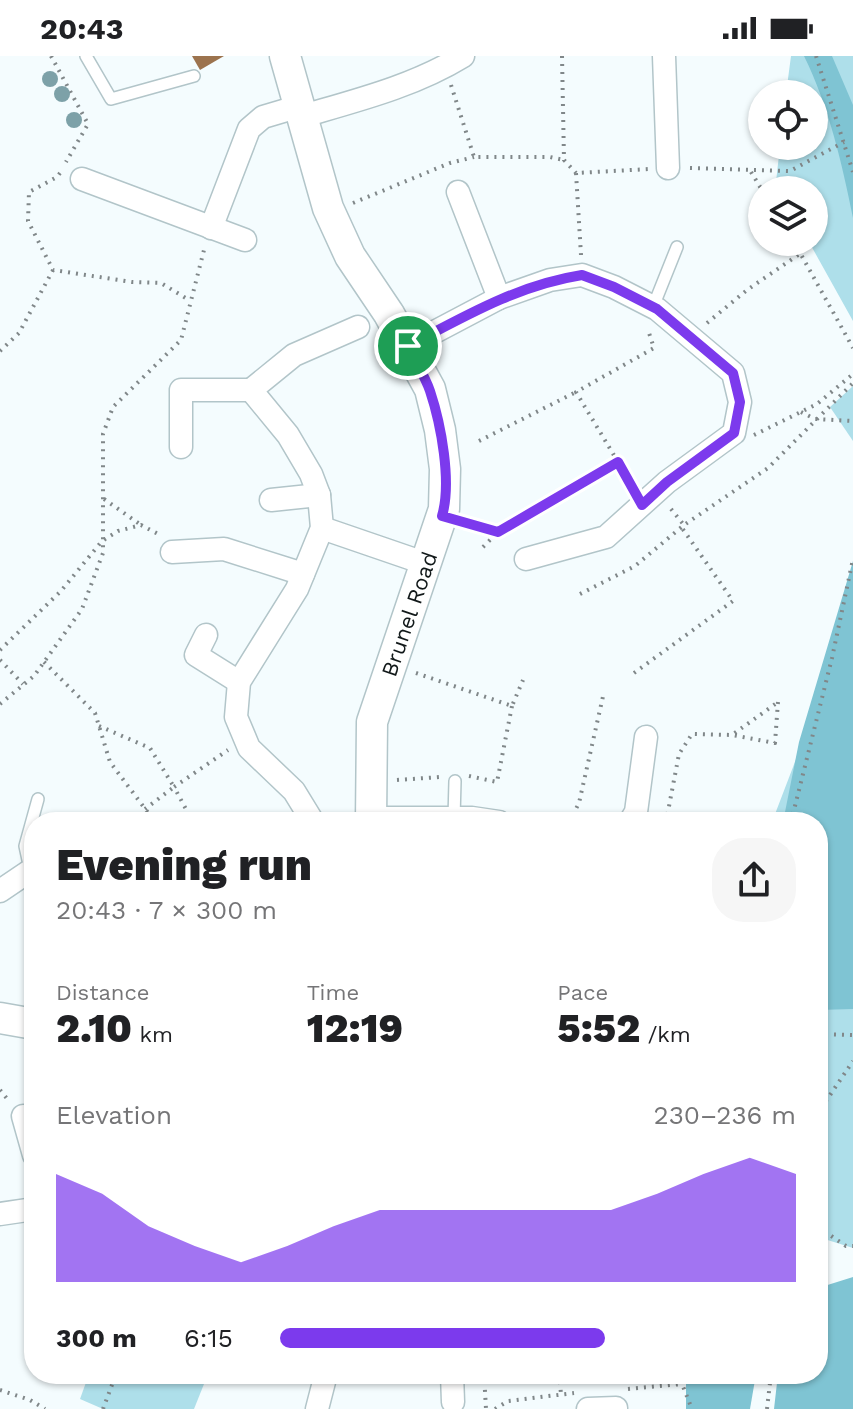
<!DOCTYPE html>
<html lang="en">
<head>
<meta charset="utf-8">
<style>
	:root { --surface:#fff; --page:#f6f6f6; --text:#202124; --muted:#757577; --accent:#7c3aed }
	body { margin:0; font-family:"Work Sans",sans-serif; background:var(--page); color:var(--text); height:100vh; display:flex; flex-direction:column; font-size:30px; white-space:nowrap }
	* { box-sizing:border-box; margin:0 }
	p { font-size:26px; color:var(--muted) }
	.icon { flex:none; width:44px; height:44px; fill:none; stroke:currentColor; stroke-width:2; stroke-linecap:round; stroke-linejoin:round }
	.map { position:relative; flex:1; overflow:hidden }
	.side { position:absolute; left:24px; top:756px; width:804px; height:572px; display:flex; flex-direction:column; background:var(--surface); border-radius:32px; box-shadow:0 2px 6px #0004 }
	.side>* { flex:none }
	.fabs { position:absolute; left:748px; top:24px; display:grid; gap:16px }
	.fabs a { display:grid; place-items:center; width:80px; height:80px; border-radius:50%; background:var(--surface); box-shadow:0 2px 6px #0004; font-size:40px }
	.pin { position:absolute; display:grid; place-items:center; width:68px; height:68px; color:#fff; margin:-34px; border:4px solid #fff; border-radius:50%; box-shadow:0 2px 8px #0007 }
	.round { display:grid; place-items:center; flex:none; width:84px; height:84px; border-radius:32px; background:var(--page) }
	.head { display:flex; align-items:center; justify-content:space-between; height:136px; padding:0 32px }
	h1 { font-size:44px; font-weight:800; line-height:60px }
	.figures { display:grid; grid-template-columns:repeat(3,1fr); gap:12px; height:136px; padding:8px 32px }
	.figures div { display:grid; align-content:center }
	.figures b { font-size:40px; font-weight:800 }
	.figures small { font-size:22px; font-weight:400 }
	.figures p { font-size:22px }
	.chart { height:224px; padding:16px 32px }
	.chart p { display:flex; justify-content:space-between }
	.chart svg { width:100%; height:144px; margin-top:8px; fill:var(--accent); opacity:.7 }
	ul { padding:0 32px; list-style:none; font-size:26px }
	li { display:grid; grid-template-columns:128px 96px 1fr; align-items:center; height:60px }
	li i { height:20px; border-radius:10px; background:var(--accent) }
	.status { display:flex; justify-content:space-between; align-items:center; height:56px; padding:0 40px; background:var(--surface); direction:ltr }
	.status svg { height:22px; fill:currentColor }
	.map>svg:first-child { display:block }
	.green { fill:#aedfea }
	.forest { fill:#7fc4d3 }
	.building { fill:#9c734e }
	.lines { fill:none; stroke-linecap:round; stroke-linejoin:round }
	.lane-casing { stroke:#b2c5c9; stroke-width:14 }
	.street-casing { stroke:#b2c5c9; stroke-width:25 }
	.secondary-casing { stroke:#b2c5c9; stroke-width:33 }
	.path { stroke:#808789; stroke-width:4; stroke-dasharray:2 6; stroke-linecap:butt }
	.lane { stroke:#fff; stroke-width:11 }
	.street { stroke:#fff; stroke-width:22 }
	.secondary { stroke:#fff; stroke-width:30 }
	.tree { fill:#7da1a8 }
	.route-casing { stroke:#fff; stroke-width:16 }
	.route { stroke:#7c3aed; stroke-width:10 }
	.labels { text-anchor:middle; stroke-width:6; stroke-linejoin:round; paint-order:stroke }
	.street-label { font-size:22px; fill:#111819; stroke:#fff }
</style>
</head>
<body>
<div class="status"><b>20:43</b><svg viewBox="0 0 49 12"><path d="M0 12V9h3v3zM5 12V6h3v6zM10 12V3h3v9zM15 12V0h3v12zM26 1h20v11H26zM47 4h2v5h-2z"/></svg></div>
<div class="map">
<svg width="853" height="1353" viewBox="0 0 853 1353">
	<rect width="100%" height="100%" fill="#f4fcfe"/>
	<g class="green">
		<polygon points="791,0 853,0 853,265 809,186 814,186 814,134 781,134 776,126 780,90 814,90 814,38 786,38"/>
		<polygon points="853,330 853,385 830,351"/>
		<polygon points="853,554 853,1192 818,1181 818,766 772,766"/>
		<polygon points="89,1318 208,1318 194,1353 103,1353 80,1343"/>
	</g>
	<g class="forest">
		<path d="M804,0H832L853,49V162C842,107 829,51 804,0Z"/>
		<polygon points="853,505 853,953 818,954 818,766 783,766 799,686"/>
		<polygon points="853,1221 853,1353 774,1353 778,1318 818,1318 818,1232"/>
		<polygon points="686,1318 756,1318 750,1353 686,1353"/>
	</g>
	<polygon class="building" points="192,0 224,0 200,14"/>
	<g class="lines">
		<g class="lane-casing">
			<g id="lane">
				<polyline points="86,0 111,43 194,20"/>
				<polyline points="653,251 677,191"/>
				<polyline points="454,762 455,725"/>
				<polyline points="30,813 25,790 38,743"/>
			</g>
		</g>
		<g class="street-casing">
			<g id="street">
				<polyline points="664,0 668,112"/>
				<path d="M303,60C358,44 414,30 463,0"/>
				<polyline points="82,123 245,184"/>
				<polyline points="458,136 499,242"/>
				<polyline points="211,172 249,73 263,61 300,50"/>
				<polyline points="408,290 499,242 550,224 582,219 614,231 657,253 733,317 740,346 734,377 667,426 606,481 526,503"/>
				<polyline points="181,391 181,334 251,334"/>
				<polyline points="271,444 319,439"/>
				<polyline points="322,472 427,508"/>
				<polyline points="172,496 224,493 303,518"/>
				<polyline points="206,579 196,599 239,626"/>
				<polyline points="371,762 472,762 499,766"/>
				<polyline points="313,766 294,735 249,692 236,661 239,626 297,533 322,472 319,439 311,418 288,379 251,334 294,299 358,271"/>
				<polyline points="630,766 636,756 646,681"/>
				<polyline points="0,835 34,812"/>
				<polyline points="23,1060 34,1099"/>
				<polyline points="0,1158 34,1153"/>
				<polyline points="452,1318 453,1346"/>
				<polyline points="317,1353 326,1318"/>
				<polyline points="588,1353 616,1352"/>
			</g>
		</g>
		<g class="secondary-casing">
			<g id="secondary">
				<polyline points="285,0 328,152 350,200 389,258 430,333 440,374 445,413 444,453 372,666 371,766"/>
				<polyline points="0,962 34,968"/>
			</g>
		</g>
		<g class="path">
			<polyline points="51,0 88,68 66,106"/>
			<polyline points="562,0 564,104 576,117"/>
			<polyline points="816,0 853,116"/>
			<polyline points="451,29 474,101 550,101 564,104"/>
			<polyline points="690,112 790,115 844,86"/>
			<polyline points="751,116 762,134"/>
			<polyline points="60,117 57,121 29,136 28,165 53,214 132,226 161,227 189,244"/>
			<polyline points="353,147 450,107 474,101"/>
			<polyline points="794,186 853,292"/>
			<polyline points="581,199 576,117 650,113"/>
			<polyline points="707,267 747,234 801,197"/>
			<polyline points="0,295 19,277 53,214"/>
			<polyline points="801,356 815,363 853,365"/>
			<polyline points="754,379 817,348 853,318"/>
			<polyline points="479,385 576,336"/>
			<polyline points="618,406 576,336 654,292 648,274"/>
			<polyline points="104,443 141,469"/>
			<polyline points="671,453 684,469"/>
			<polyline points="467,467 497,476"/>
			<polyline points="483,491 498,476 618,406 632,431"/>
			<polyline points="580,538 635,510 684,469 768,412 853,327"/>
			<polyline points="0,594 61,535 102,485 118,475 141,469 160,479"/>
			<polyline points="0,604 23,628"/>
			<polyline points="44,606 95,657 110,706 155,766"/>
			<polyline points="416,617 512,650 523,624"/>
			<polyline points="634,617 733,545 682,472"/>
			<polygon points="778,646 775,687 732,679"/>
			<polyline points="0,648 34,620 82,553 103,497 103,378 113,351 181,284 205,190"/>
			<polyline points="99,670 150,692 174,731 145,753"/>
			<polyline points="469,720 497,726 512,650"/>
			<polyline points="397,724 440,721"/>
			<polyline points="193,766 174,731 228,694"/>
			<polyline points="569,766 579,747 604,636"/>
			<polyline points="666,766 679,698 692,678 732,679"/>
			<polyline points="791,766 832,602 853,503"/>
			<polyline points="818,978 853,979"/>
			<polyline points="0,1034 9,1045"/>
			<polyline points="818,1109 826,1045 853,1005"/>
			<polyline points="818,1171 846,1190 853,1190"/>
			<polyline points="484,1318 486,1353"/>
			<polyline points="559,1318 561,1338"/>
			<polyline points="689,1318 682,1328 692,1353"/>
			<polyline points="628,1333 682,1328"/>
			<polyline points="0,1334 30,1344 45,1353"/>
			<polyline points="103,1353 116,1318"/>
			<polyline points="495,1353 508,1345 574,1337"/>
			<polyline points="767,1353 771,1318"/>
		</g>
		<use href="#lane" class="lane"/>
		<use href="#street" class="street"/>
		<use href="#secondary" class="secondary"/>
	</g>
	<g class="tree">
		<circle cx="50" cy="23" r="8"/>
		<circle cx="62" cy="38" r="8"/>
		<circle cx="74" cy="64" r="8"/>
	</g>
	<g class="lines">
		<g class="route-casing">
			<path id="route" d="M582,219L614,231L657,253L733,317L740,346L734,377L667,426L642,449L618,406L498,476L442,460C452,426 441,368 430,335C425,320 415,305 408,290C465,260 518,229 582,219Z"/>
		</g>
		<use href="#route" class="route"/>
	</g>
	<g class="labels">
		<g class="street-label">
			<text transform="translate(409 558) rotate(-71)" y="8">Brunel Road</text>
		</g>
	</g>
</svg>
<div class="fabs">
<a><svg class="icon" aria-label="locate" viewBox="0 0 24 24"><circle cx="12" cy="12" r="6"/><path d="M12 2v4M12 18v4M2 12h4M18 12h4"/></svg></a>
<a><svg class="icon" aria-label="layers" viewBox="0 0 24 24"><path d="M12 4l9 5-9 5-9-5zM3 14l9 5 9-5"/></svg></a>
</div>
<div class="pin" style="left:408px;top:290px;background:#1e9e55"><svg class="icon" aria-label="arrive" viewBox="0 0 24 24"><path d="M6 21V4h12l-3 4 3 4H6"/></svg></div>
<section class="side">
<div class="head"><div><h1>Evening run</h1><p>20:43 · 7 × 300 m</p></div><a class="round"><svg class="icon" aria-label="share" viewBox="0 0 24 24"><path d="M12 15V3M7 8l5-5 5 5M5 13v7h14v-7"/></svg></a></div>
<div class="figures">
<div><p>Distance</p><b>2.10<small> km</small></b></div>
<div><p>Time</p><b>12:19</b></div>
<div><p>Pace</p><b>5:52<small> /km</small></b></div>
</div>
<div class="chart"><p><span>Elevation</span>230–236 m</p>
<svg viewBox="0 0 160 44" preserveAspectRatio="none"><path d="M0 44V11L10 17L20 27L30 33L40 38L50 33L60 27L70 22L80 22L90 22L100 22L110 22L120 22L130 17L140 11L150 6L160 11V44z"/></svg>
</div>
<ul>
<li><b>300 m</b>6:15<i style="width:63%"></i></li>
</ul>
</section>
</div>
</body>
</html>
